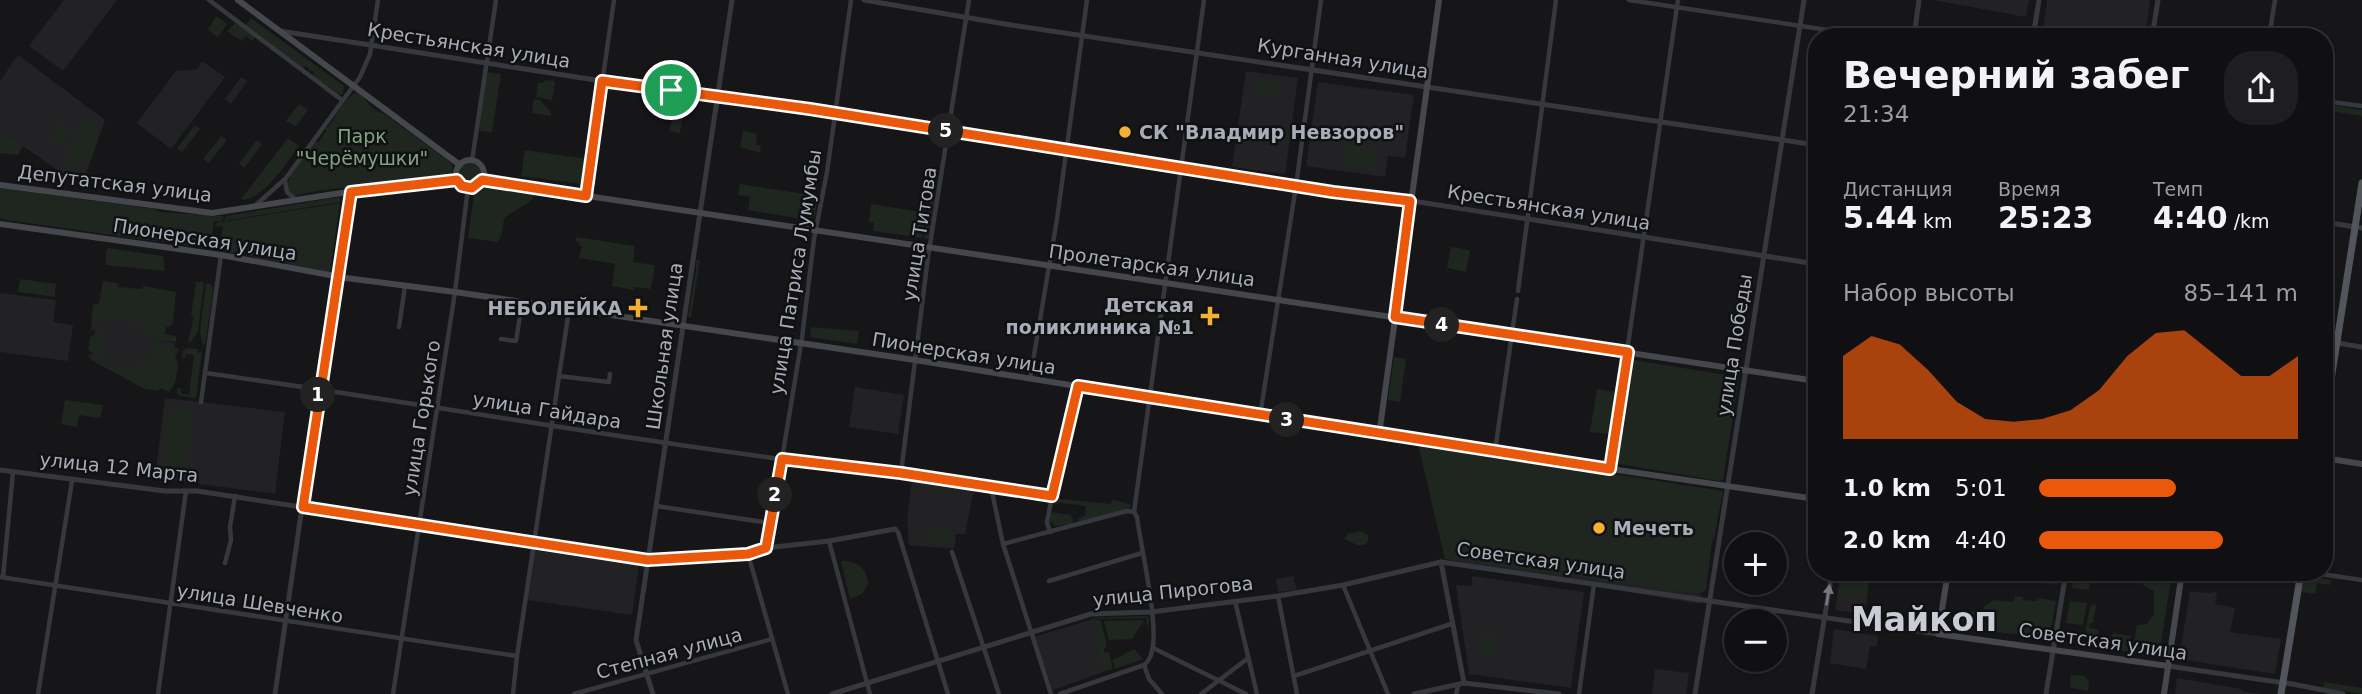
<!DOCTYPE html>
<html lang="ru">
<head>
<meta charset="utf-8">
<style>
	:root { --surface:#101012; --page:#1e1e20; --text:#f1f3f6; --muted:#9c9d9f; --line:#303032; --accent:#ea580c }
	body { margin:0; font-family:"DejaVu Sans",sans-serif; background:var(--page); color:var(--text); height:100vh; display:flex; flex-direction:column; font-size:26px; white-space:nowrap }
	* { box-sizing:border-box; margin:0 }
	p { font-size:23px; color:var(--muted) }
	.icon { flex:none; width:38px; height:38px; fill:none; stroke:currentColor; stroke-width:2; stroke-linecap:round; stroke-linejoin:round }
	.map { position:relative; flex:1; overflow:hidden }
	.side { position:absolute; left:1808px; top:28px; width:525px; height:553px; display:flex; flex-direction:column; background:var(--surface); border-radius:28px; box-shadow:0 2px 5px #0004,0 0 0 2px var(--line) }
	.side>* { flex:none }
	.fabs { position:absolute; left:1724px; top:532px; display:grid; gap:14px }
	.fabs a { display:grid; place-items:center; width:63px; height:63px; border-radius:50%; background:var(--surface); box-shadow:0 2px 5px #0004,0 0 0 2px var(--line); font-size:35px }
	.pin { position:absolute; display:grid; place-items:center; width:60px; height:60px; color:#fff; margin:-30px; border:4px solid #fff; border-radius:50%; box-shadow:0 2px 7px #0007 }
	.km { position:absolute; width:35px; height:35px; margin:-18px; border-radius:50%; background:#222; color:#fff; font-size:19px; line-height:35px; text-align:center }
	.round { display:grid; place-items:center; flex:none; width:74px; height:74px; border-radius:28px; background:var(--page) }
	.head { display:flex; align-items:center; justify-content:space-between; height:119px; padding:0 35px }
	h1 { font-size:38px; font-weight:600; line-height:52px }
	.metrics { display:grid; grid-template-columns:repeat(3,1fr); gap:10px; height:119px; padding:7px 35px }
	.metrics div { display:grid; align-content:center }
	.metrics b { font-size:30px; font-weight:600 }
	.metrics small { font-size:19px; font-weight:400 }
	.metrics p { font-size:19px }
	.chart { height:196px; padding:14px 35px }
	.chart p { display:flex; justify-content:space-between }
	.chart svg { width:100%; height:126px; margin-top:7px; fill:var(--accent); opacity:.7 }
	ul { padding:0 35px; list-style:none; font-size:23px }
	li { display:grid; grid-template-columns:112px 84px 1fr; align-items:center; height:52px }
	li i { height:18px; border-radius:9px; background:var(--accent) }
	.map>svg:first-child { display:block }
	.built { fill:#222225 }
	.green { fill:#1e261f }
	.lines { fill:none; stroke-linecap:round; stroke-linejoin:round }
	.minor { stroke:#37383d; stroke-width:4.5 }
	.tertiary { stroke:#37383d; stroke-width:5 }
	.secondary { stroke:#45474d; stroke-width:6 }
	.primary { stroke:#53555c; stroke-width:7 }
	.oneway { fill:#757881 }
	.route-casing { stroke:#fff; stroke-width:14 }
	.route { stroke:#ea580c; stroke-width:9 }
	.poi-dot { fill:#f2b134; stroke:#111113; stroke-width:2.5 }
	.labels { text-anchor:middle; stroke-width:5; stroke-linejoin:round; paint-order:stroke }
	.street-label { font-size:19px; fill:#a8adb8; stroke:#111113 }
	.poi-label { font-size:19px; font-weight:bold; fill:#a8adb8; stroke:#111113; text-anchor:start }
	.park-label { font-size:19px; fill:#7fa381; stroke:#111113 }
	.town-label { font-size:33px; font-weight:bold; fill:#c9ccd4; stroke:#111113 }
</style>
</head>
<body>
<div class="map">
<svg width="2362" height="694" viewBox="0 0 2362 694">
	<rect width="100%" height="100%" fill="#161618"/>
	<g class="built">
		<polygon points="64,0 117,0 63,71 29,46"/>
		<polygon points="1933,0 2029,0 2026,17"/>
		<polygon points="2047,0 2150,0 2145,37 2042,37"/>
		<polygon points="18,55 105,120 87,171 86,179 66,176 0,130 0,81"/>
		<polygon points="202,61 225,77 171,149 137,123 176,71 197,69"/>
		<polygon points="1246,71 1298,78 1285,174 1232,167"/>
		<polygon points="241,77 247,81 231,104 225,99"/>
		<polygon points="1318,82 1414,95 1405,158 1388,156 1385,177 1306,166"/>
		<polygon points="0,293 56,300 53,322 73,325 68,361 0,352"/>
		<polygon points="98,307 157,315 154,340 175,343 171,375 102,364 91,360"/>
		<polygon points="855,387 904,395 898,434 849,427"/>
		<polygon points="165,398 285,412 275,494 155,478"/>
		<polygon points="912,480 974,489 965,534 956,534 954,549 909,545 907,521"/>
		<polygon points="534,550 639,565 632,615 527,600"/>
		<polygon points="1451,553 1702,595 1701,604 1450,563"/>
		<polygon points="1293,576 1297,590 1278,592 1276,579"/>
		<polygon points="1472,576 1584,592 1571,688 1469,674 1456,585 1472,586"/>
		<polygon points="1840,576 1869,579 1865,614 1835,610"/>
		<polygon points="2190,591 2209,593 2217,591 2215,604 2235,608 2230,632 2281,639 2275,674 2179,659"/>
		<polygon points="1093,619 1103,672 1053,690 1034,637"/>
		<polygon points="1834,629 1878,636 1877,646 1870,646 1866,669 1830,663"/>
		<polygon points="1655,669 1689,673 1686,694 1652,694"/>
		<polygon points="2177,678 2241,689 2241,691 2260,694 2175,694"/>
	</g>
	<g class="green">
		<polygon points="216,16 227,24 218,37 208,30"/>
		<polygon points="251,18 344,86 343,94 338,94 313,76 314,72 311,70 309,72 309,68 305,66 303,68 246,25"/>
		<polygon points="236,22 255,37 252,41 246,36 242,41 227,31"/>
		<polygon points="487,72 501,74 492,132 481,131 479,128"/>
		<polygon points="545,80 555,81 552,100 536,97 538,83 544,83"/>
		<polygon points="1257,80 1282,84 1279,96 1255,91"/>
		<path d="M355,93L360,94C367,101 372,111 383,113L450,162L453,167L451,174L444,178L322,190L292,196C279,179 304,157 314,142H319L326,131L325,128L329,126C337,116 342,101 355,93Z"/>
		<polygon points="534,99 540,100 551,112 551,116 532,113"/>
		<polygon points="299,104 308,110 296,126 286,121"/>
		<polygon points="2324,104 2362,110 2362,116 2324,110"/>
		<polygon points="675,108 684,110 680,133 669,131"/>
		<path d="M90,120L98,126C101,140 87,184 68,166C65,152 75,122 90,120Z"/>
		<polygon points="58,122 69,127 61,146 50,141"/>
		<polygon points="195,125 200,129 182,152 177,148"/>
		<polygon points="0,130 23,146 18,155 0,153"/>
		<polygon points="743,131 757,134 756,145 761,146 760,153 740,147"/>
		<polygon points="221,136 227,140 209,163 203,159"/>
		<path d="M288,138L299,146C285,165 268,193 245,200L241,199Z"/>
		<polygon points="257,140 262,144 244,168 239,164"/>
		<polygon points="1346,144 1378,149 1375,171 1343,166"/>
		<polygon points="525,150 587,159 583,184 521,176"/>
		<circle cx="470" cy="174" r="11"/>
		<polygon points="740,184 818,196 815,216 808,220 748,210 750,197 738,195"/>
		<polygon points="0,188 154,209 161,212 223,216 224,218 221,222 214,221 210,249 0,219"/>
		<polygon points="488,188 534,194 533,199 504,218 502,233 498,242 468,238 474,194 482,188"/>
		<polygon points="340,197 340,202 224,221 226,216"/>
		<polygon points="924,197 928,198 922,238 873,231 874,223 869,222 871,204 921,212"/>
		<polygon points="930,198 935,199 929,237 927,239 924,238"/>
		<polygon points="340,203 330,272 212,249 213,242 220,243 223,227 215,226 216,223"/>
		<polygon points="576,237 635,246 633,262 655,265 651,289 635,287 634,290 612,286 615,264 581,258 578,262 582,246 579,245 579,242 576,241"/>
		<polygon points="1451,247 1470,250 1466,272 1447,268"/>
		<polygon points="108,248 163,256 165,271 106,265 106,251"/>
		<polygon points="696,260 700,260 691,317 688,317 696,270"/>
		<polygon points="20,279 56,284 55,297 18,292"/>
		<polygon points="103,281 117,283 118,287 141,289 144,286 176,292 173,323 169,327 166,327 165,334 176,336 176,342 154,340 154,336 143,331 142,324 98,316 96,329 91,330 93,305 99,303"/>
		<polygon points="196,282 204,282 198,331 191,342 188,342 194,316 191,316"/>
		<polygon points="206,283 212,285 213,291 206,341 203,346 200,332"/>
		<polygon points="811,327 859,331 857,344 810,337"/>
		<polygon points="95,334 104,334 101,353 90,352 88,349 90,337"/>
		<polygon points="153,344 179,349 175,357 178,364 175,383 169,392 160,388 159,391 145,389 93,361 88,355 102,356 102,364 137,369 139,362 150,361"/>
		<polygon points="187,348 197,349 197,352 202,353 196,398 180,396 177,393 177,388 181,389 181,394 189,394 194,355 186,354 185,358 182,357 183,351"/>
		<polygon points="1394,357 1406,359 1400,402 1388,400"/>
		<polygon points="1634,360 1739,377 1723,480 1719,481 1614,463 1629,363"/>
		<polygon points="1597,389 1616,392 1609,434 1590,432"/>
		<polygon points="65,400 103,405 100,418 79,415 77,427 61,424"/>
		<path d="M181,407L189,411C195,421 191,433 189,445C187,459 187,483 165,470C161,462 164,420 170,412C173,408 176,408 181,407Z"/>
		<polygon points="1418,444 1723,491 1714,539 1712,540 1706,590 1699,594 1445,559"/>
		<polygon points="1059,499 1111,504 1112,499 1131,505 1130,508 1079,522 1078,519 1085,516 1086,506 1061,503 1052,505"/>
		<polygon points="1050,512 1071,515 1074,524 1055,526 1050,521"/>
		<polygon points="927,529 954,533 952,547 925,543"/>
		<polygon points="1362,531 1368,535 1368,542 1365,545 1357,545 1345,539 1347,534"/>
		<path d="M841,561C856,560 868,569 868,584L862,594L850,599Z"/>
		<polygon points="2017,572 2060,572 2058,585 2038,582 2038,580 2017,579"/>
		<polygon points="2074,572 2091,572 2089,590 2072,588"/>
		<polygon points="2145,572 2172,572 2159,657 2132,653 2137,625 2147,624 2154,614 2154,591 2143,585"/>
		<polygon points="1840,576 1869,579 1867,598 1838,594"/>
		<polygon points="2311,577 2331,580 2330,585 2317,583 2315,594 2301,592 2303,582"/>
		<polygon points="2015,596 2023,597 2023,600 2037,601 2037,598 2056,601 2050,636 2046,635 2043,638 1981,630 1984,606 1994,600 2013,602"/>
		<polygon points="2070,601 2087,603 2083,625 2066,623"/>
		<polygon points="2092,604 2096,605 2093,623 2090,623 2089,628 2099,630 2098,636 2085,634 2089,611"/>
		<polygon points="1960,610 1977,612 1975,623 1958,621"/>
		<polygon points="1145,616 1149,618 1148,630 1146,618 1094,619 1101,621 1107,647 1104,648 1105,653 1109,652 1113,669 1103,672 1092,618"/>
		<polygon points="1144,620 1132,639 1109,640 1104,621"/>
		<polygon points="1481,632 1496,634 1492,659 1478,657"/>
		<polygon points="2113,633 2131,636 2129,652 2105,648 2106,638 2112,639"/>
		<polygon points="1134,649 1143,659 1115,669 1113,660"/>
		<polygon points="2071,675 2085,676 2089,682 2088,691 2072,688 2070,686"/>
		<polygon points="2324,682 2362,688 2362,694 2323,688"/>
	</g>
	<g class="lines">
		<g class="minor">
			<polyline points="209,0 342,100"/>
			<polyline points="1629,0 1874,37"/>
			<polyline points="2269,37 2275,0"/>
			<polyline points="2324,101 2362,106"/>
			<polyline points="472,161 496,0"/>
			<polyline points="285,180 287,192 295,199"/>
			<polyline points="586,196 614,0"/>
			<polyline points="256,205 286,178 360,77 370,54 378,0"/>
			<polyline points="1518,291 1556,0"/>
			<polyline points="399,327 405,286"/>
			<polyline points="501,339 516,341 522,303"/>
			<path d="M205,373C360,394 513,421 667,443C795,462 924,477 1052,496"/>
			<polyline points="559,376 609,382 610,374"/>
			<polyline points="1030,379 1057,219 1087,0"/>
			<polyline points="201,402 221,255"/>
			<polyline points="1260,416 1296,186 1321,0"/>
			<polyline points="1495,451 1517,299"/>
			<polyline points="782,459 802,338 814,239 827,172 851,0"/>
			<polyline points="1610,469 1678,0"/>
			<polyline points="901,473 928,257 969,0"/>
			<polyline points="991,487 1003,544 1051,694"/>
			<polyline points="656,506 770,523"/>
			<polyline points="895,529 898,532 948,694"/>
			<polyline points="1050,532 1047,522 1052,496 1078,386"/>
			<polyline points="829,541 870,694"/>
			<polyline points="1003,544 1127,511 1134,512"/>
			<polyline points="952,552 999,694"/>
			<polyline points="748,554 788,694"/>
			<polyline points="225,563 231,540 230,527 235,496"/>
			<polyline points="2307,572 2362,580"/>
			<polyline points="0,577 517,656"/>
			<polyline points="3,577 13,472"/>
			<polyline points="1049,581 1142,553"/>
			<polyline points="1343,585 1388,694"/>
			<polyline points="1278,596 1297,694"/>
			<polyline points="1235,601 1257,694"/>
			<polyline points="1153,648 1246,694"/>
			<path d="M1144,665C1149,661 1151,657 1152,651C1159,624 1141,548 1137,517L1134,512L1204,0"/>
			<polyline points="1144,665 1149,679 1162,694"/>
			<polyline points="1294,676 1451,624"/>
			<polyline points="38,694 72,481"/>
			<polyline points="158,694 186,491"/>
			<polyline points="393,694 455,292 468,188"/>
			<polyline points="513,694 517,656 569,310"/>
			<polyline points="574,694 772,639"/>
			<polyline points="1060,694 1144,665"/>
			<polyline points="1201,694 1247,659"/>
			<polyline points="1456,694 1458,686"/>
			<polyline points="1579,694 1594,584"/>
		</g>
		<g class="tertiary">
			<polyline points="864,0 1011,25 1816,145"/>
			<polyline points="280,31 602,81 810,109 1066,149 1333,192 1419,202 1816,264"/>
			<polyline points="1914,37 1919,0"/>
			<polyline points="2033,37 2039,0"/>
			<polyline points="2152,37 2158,0"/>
			<polyline points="2324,222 2362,228"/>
			<polyline points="2324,337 2337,343 2362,347"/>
			<polyline points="0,470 165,491 197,491 648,560 748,554 766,548 829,541 895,529"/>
			<polyline points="766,548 782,459"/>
			<polyline points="1441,562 1464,683"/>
			<polyline points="2168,666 2292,684 2343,694"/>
			<polyline points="275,694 319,389 339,277"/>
			<polyline points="653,694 636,640 732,0"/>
			<polyline points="832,694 1091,614 1151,612 1278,596 1343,585 1441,562 1938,634"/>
			<polyline points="1414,694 1464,683 1559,694"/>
			<polyline points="1695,694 1804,0"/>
			<polyline points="1812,694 1832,572"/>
			<polyline points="2046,694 2066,572"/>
		</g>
		<g class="secondary">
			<polyline points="238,0 460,165"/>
			<circle cx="470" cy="174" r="14"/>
			<polyline points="482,180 1816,381"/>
			<polyline points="0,185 212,213 341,193 457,180"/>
			<polyline points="0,224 221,255 346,278 455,292 915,360 1379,435 1816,499"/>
			<polyline points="339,277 351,192"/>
			<polyline points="1379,435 1439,0"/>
			<polyline points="2324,458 2362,464"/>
			<polyline points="1948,572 1938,634 2168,666"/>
			<polyline points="2164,694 2182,572"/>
		</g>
		<g class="primary">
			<polyline points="2324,424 2362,183"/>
			<polyline points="2281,694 2301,572"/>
		</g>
	</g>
	<defs><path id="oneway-solid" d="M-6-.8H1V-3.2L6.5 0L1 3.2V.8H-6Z" transform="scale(1.75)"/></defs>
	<use class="oneway" href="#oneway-solid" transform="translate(1828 595) rotate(-81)"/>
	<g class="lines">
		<g class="route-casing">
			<polygon id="route" points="602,81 810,109 1333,192 1410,201 1395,317 1628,352 1610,469 1078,386 1052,496 901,473 782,459 766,548 748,554 648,560 303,507 351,192 457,180 462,186 472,188 482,180 586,196"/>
		</g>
		<use href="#route" class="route"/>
	</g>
	<g class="poi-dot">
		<circle cx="1125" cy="132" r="7"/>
		<path d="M634.5 297.5h7v7h7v7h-7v7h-7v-7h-7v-7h7z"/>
		<path d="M1206.5 305.5h7v7h7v7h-7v7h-7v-7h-7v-7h7z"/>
		<circle cx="1599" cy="528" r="7"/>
	</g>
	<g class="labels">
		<g class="street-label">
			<text transform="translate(469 45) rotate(9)" y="7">Крестьянская улица</text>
			<text transform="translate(1343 58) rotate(9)" y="7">Курганная улица</text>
			<text transform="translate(115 183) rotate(7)" y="7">Депутатская улица</text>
			<text transform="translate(1549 207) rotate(9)" y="7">Крестьянская улица</text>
			<text transform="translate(919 234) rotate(-81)" y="7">улица Титова</text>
			<text transform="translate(205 239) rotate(9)" y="7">Пионерская улица</text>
			<text transform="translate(1152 265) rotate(8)" y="7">Пролетарская улица</text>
			<text transform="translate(795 272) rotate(-81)" y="7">улица Патриса Лумумбы</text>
			<text transform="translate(1734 345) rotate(-81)" y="7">улица Победы</text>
			<text transform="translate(664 346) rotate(-82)" y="7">Школьная улица</text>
			<text transform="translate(964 353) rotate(9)" y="7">Пионерская улица</text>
			<text transform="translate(547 410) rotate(9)" y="7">улица Гайдара</text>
			<text transform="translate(421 418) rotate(-81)" y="7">улица Горького</text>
			<text transform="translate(119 467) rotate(6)" y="7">улица 12 Марта</text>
			<text transform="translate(1541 560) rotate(8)" y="7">Советская улица</text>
			<text transform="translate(1173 591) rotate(-6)" y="7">улица Пирогова</text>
			<text transform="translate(260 603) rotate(9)" y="7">улица Шевченко</text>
			<text transform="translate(2103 641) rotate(8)" y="7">Советская улица</text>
			<text transform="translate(669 653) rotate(-15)" y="7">Степная улица</text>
		</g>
		<g class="poi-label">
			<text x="1139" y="139">СК "Владмир Невзоров"</text>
			<text x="1194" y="312" text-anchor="end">Детская<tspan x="1194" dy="22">поликлиника №1</tspan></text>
			<text x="622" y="315" text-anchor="end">НЕБОЛЕЙКА</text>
			<text x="1613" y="535">Мечеть</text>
		</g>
		<g class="park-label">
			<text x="362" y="143">Парк<tspan x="362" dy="22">"Черёмушки"</tspan></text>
		</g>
		<g class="town-label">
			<text x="1924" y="631">Майкоп</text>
		</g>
	</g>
</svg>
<div class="fabs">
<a>+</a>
<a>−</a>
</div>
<div class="pin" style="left:671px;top:90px;background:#1e9e55"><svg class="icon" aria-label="arrive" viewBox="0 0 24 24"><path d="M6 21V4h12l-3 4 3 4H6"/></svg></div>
<b class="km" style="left:318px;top:395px">1</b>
<b class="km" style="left:775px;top:495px">2</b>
<b class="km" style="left:1287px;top:420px">3</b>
<b class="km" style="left:1442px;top:325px">4</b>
<b class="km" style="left:946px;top:131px">5</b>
<section class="side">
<div class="head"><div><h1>Вечерний забег</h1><p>21:34</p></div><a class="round"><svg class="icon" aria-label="share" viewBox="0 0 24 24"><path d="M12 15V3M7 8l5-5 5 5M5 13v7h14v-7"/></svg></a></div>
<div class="metrics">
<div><p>Дистанция</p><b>5.44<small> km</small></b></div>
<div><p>Время</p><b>25:23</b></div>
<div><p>Темп</p><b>4:40<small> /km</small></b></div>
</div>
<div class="chart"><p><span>Набор высоты</span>85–141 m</p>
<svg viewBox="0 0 160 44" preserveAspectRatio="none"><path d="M0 44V15L10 8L20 11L30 20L40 31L50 37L60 38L70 37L80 34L90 27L100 15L110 7L120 6L130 14L140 22L150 22L160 15V44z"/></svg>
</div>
<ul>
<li><b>1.0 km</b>5:01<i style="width:53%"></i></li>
<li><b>2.0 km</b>4:40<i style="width:71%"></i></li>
</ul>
</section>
</div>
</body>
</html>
